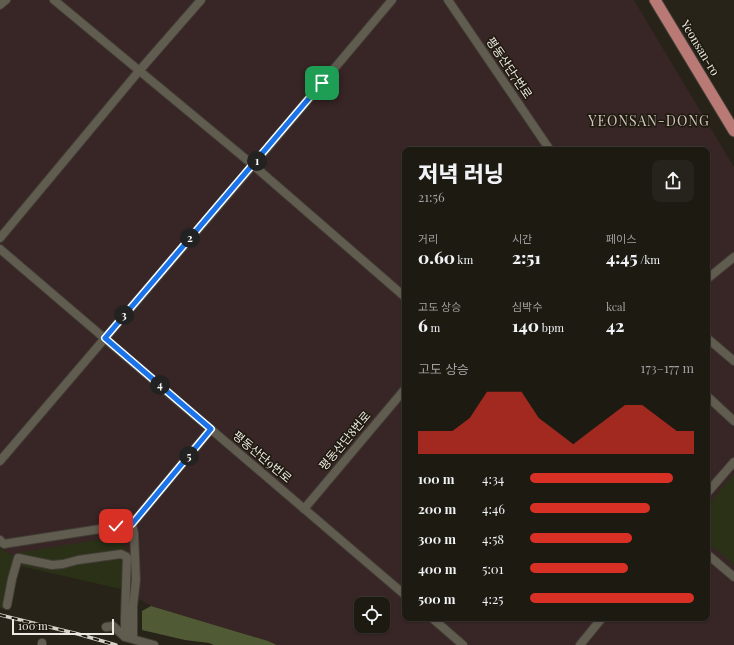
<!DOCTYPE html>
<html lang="ko">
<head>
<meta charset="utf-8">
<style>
	:root { --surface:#1d1a12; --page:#25231b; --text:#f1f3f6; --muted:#a0a19f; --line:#3b3832; --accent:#d93025 }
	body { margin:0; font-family:"Playfair Display","Noto Sans KR",serif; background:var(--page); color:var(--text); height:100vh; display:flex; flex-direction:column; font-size:15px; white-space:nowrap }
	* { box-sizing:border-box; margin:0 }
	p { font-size:13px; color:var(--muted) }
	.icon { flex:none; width:22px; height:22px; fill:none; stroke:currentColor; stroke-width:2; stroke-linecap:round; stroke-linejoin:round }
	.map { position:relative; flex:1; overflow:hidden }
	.details { position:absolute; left:402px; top:147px; width:308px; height:474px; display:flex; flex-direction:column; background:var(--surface); border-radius:8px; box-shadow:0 1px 3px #0004,0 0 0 1px var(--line) }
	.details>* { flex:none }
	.controls { position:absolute; left:354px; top:597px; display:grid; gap:8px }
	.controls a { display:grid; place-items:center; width:36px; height:36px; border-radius:8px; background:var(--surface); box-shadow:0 1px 3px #0004,0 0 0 1px var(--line); font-size:20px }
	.scale { position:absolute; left:12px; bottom:10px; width:102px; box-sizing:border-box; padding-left:4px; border:2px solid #edeae3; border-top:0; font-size:11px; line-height:14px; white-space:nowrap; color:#edeae3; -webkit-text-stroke:3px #1e190f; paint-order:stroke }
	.pin { position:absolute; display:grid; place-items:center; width:34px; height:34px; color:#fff; margin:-17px; border-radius:8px; box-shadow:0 2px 6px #0006 }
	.km { position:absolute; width:20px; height:20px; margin:-10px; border-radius:50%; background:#222; color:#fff; font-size:11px; line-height:20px; text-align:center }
	.round { display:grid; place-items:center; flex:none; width:42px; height:42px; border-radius:8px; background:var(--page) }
	.headline { display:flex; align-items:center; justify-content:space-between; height:68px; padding:0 16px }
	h1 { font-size:22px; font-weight:800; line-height:30px }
	.figures { display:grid; grid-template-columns:repeat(3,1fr); gap:6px; height:68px; padding:4px 16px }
	.figures div { display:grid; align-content:center }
	.figures b { font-size:17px; font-weight:800 }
	.figures small { font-size:11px; font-weight:400 }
	.figures p { font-size:11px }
	.chart { height:112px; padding:8px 16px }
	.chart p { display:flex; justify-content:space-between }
	.chart svg { width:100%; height:72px; margin-top:4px; fill:var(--accent); opacity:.7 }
	ul { padding:0 16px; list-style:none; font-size:13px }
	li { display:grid; grid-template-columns:64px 48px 1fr; align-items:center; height:30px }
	li i { height:10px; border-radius:5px; background:var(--accent) }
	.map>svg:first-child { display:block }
	.industrial { fill:#382525; fill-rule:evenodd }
	.green { fill:#2a3117 }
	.forest { fill:#505b35 }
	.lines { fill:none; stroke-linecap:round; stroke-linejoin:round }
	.minor-casing { stroke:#413d35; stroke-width:10 }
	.major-casing { stroke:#413d35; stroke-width:13 }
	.minor { stroke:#615c50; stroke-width:8 }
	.major { stroke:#b97a76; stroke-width:11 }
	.rail-casing { stroke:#d5d2ca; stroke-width:3.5 }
	.rail { stroke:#1e190f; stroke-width:2; stroke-dasharray:6; stroke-linecap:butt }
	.route-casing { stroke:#fff; stroke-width:8 }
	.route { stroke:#1a73e8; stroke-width:5 }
	.labels { text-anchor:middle; stroke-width:3; stroke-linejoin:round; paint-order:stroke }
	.street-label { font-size:12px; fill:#edeae3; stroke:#1e190f }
	.quarter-label { font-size:14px; letter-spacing:1px; fill:#cfc9bb; stroke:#1e190f }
</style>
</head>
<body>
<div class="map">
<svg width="734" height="645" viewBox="0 0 734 645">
	<rect width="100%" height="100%" fill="#272318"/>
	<path class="industrial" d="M3,0H634L734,167V645H277L268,641L151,606L121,589L127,552L13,556L0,548V2ZM405,150H707V618H405ZM361,604H383V626H361Z"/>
	<g class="green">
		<polygon points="734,474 734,565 707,542 707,506"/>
		<polygon points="121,536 127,552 121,589 20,566 10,611 0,608 0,548 13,556 16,553"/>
	</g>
	<polygon class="forest" points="151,606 268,641 277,645 214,645 209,643 185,640 142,630 142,611"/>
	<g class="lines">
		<g class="minor-casing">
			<g id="minor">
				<polyline points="54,0 253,165 405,297"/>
				<polyline points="448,0 550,150"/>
				<polyline points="0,5 6,0"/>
				<polyline points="0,238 139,71 201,0"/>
				<polyline points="0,249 405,595"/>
				<polyline points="707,279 734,257"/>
				<polyline points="707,338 734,361"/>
				<polyline points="707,396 734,421"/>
				<polyline points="0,461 253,165 392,0"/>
				<polyline points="707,493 734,462"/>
				<polyline points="304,509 405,389"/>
				<polyline points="132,524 211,429"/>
				<polyline points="0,540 4,544 10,543 132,524 134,533 136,580 133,606 133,639"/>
				<polyline points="707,554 734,577"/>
				<polyline points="7,605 12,579 18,558 52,565 63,564 78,560 121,554 127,557 125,618 125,637"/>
				<polyline points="432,618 463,645"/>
				<polyline points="106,627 113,626 125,637 154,645"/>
				<polyline points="42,643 42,645"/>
				<polyline points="580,645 602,618"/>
			</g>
		</g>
		<g class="major-casing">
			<polyline id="major" points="655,0 734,131"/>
		</g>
		<use href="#minor" class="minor"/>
		<use href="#major" class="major"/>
		<g class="rail-casing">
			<polyline id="rail" points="0,615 78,634 116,645"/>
		</g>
		<use href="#rail" class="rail"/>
	</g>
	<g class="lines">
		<g class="route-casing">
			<polyline id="route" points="116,526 132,524 211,429 105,338 322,83"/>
		</g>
		<use href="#route" class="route"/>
	</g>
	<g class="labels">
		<g class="street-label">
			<text transform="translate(700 48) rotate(59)" y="4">Yeonsan-ro</text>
			<text transform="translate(509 68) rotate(56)" y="4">평동산단7번로</text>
			<text transform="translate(345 441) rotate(-50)" y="4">평동산단8번로</text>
			<text transform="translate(262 457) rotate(40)" y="4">평동산단9번로</text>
		</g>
		<g class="quarter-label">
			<text x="649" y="126">YEONSAN-DONG</text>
		</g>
	</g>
</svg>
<div class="controls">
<a><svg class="icon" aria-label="locate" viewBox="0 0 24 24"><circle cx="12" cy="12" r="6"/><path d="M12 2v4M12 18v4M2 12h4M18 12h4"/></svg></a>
</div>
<div class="scale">100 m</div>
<div class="pin" style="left:322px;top:83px;background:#1e9e55"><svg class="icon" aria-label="arrive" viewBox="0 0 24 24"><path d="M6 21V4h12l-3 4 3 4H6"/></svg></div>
<div class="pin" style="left:116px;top:526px;background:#d93025"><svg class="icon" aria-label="check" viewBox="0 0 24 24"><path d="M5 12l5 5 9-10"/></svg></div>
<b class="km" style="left:257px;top:161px">1</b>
<b class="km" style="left:190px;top:238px">2</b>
<b class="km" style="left:124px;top:315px">3</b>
<b class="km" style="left:160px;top:385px">4</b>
<b class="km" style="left:189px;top:456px">5</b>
<section class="details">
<div class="headline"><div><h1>저녁 러닝</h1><p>21:56</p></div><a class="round"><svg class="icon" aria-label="share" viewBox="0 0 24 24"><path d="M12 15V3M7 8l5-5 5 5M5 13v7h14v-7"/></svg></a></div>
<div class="figures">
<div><p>거리</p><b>0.60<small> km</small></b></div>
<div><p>시간</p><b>2:51</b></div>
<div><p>페이스</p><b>4:45<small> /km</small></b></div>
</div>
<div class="figures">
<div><p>고도 상승</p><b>6<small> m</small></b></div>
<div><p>심박수</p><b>140<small> bpm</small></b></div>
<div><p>kcal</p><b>42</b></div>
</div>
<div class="chart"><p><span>고도 상승</span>173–177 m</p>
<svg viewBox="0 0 160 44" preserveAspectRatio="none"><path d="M0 44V30L10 30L20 30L30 22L40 6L50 6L60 6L70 22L80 30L90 38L100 30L110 22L120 14L130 14L140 22L150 30L160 30V44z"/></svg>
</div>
<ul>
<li><b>100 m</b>4:34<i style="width:87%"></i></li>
<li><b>200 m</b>4:46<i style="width:73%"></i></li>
<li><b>300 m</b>4:58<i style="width:62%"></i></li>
<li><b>400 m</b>5:01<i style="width:60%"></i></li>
<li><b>500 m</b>4:25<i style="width:100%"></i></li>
</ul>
</section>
</div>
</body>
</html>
